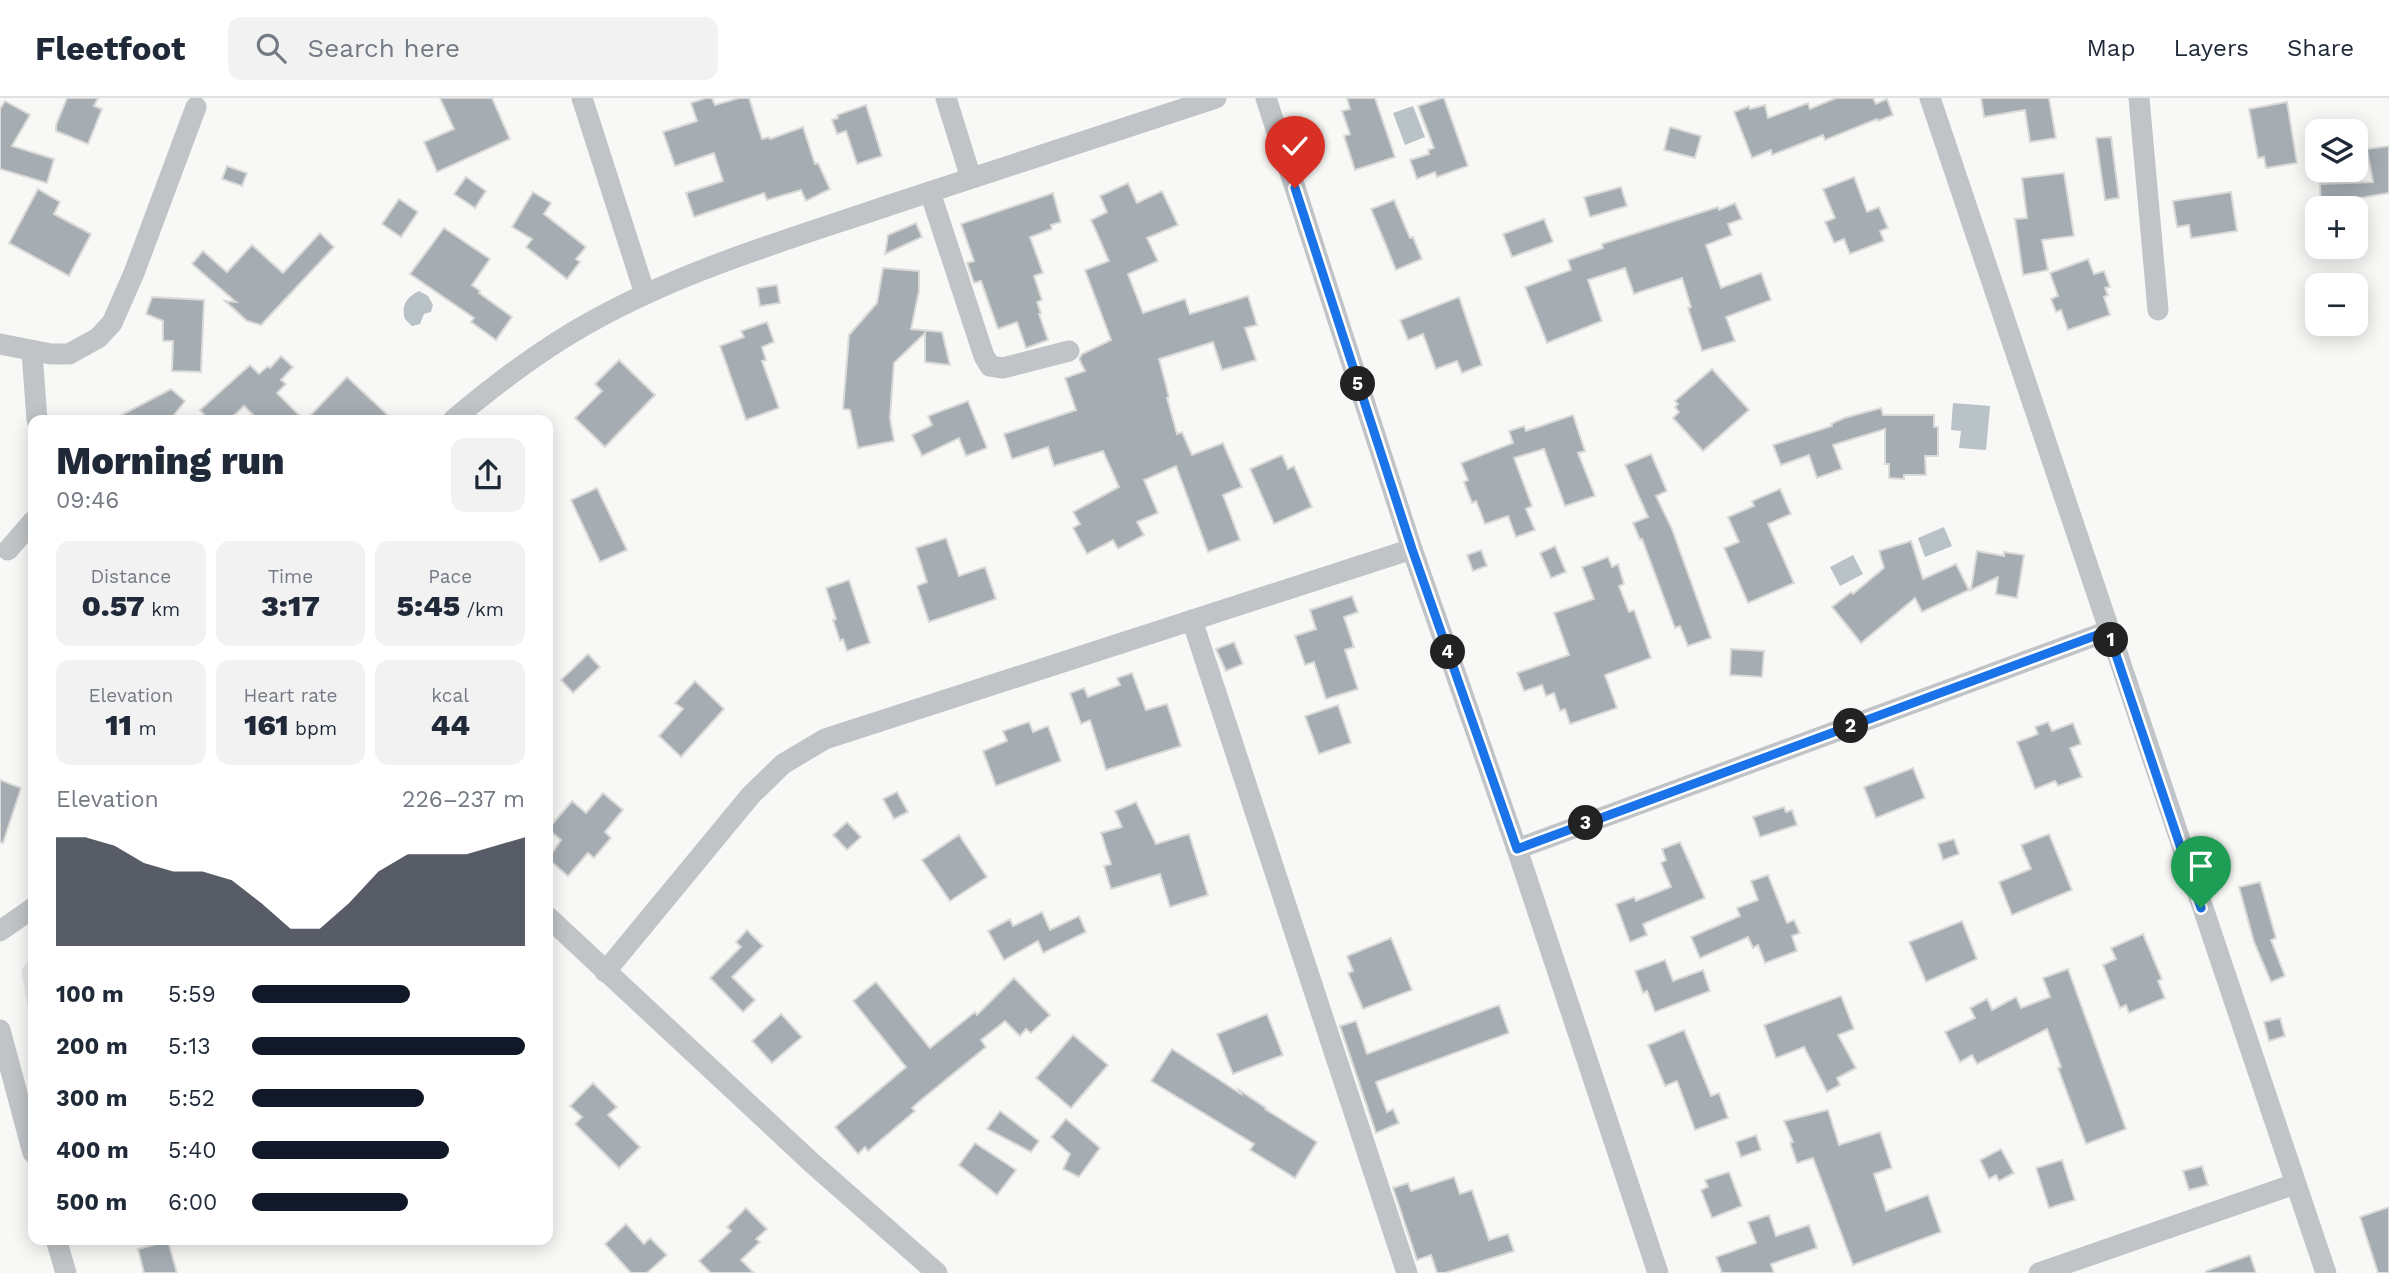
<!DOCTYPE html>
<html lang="en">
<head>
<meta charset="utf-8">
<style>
	:root { --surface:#fff; --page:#f2f2f3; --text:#1f2937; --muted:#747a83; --line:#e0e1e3; --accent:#111827 }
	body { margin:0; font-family:"Work Sans",sans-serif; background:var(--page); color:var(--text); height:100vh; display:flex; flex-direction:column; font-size:26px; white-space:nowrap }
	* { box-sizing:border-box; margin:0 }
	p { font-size:23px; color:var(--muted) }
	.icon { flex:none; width:38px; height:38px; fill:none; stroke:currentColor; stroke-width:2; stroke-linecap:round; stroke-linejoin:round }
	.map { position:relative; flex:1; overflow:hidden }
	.details { position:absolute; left:28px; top:317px; width:525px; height:830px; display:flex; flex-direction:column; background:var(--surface); border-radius:14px; box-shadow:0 4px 18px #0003 }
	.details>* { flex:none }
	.fabs { position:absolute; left:2305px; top:21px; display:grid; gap:14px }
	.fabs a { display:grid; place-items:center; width:63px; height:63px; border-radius:14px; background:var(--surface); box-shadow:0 4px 18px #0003; font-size:35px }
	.pin { position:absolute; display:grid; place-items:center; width:60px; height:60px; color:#fff; margin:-72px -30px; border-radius:50% 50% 50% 0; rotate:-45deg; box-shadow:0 0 7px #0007 }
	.pin .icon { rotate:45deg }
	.km { position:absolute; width:35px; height:35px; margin:-18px; border-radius:50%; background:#222; color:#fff; font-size:19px; line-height:35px; text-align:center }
	.round { display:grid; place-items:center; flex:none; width:74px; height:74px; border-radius:14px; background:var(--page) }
	.headline { display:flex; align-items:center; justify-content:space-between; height:119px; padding:0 28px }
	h1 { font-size:38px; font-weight:800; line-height:52px }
	.metrics { display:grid; grid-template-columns:repeat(3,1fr); gap:10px; height:119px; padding:7px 28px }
	.metrics div { display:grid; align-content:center; border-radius:14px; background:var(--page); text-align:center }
	.metrics b { font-size:30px; font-weight:800 }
	.metrics small { font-size:19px; font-weight:400 }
	.metrics p { font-size:19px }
	.chart { height:196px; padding:14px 28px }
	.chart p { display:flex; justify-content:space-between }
	.chart svg { width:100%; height:126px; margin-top:7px; fill:var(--accent); opacity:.7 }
	ul { padding:0 28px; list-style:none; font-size:23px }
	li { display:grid; grid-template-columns:112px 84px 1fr; align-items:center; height:52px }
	li i { height:18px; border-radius:9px; background:var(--accent) }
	header { display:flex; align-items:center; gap:42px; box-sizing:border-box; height:98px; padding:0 35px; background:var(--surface); border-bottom:2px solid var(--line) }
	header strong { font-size:33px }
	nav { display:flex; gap:38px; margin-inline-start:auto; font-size:24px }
	.search { width:490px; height:63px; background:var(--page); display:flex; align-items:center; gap:18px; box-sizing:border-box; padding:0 24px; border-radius:14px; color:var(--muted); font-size:26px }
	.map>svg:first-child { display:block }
	.built { fill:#e6e7e6 }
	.water { fill:#b9c2c6 }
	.building { fill:#a6adb2; stroke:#dadad8; stroke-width:2 }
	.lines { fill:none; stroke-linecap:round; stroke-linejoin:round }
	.minor { stroke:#c0c4c7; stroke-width:21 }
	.route-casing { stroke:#fff; stroke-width:14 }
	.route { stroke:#1a73e8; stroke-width:9 }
</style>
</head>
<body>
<header>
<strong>Fleetfoot</strong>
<div class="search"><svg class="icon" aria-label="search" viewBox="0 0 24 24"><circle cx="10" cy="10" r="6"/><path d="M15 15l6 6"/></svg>Search here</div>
<nav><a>Map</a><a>Layers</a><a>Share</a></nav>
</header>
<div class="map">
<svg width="2389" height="1175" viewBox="0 0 2389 1175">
	<rect width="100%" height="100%" fill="#f8f8f6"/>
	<polygon class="built" points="33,854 33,936 21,873"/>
	<g class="water">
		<polygon points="1413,8 1425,39 1405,47 1393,15"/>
		<path d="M419,193L428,198L433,207L431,214L424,216L420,226L412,228L405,221C401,207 407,199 419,193Z"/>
		<polygon points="1953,305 1990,308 1986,352 1959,350 1961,333 1951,332"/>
		<polygon points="1944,429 1952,448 1925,459 1918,440"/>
		<polygon points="1853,457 1863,476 1840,488 1830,469"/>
	</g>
	<g class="building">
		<polygon points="67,0 98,0 94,8 102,11 88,46 56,33 56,27"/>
		<polygon points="440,0 492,0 510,41 437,74 424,44 454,31"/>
		<polygon points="706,0 712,0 715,7 739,0 749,0 762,41 769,39 770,41 803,29 815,66 818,65 830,91 806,103 801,92 767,102 764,95 694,119 686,95 723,83 714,55 675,68 663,34 697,23 691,5"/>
		<polygon points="1347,0 1375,0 1395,59 1355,72 1344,38 1350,36 1342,13 1350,11"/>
		<polygon points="1441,0 1444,0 1468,68 1437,79 1435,74 1417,81 1410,62 1429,56 1428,52 1434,50 1418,8"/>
		<polygon points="1836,0 1873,0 1876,6 1887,1 1893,17 1878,23 1877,21 1825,42 1823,37 1772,57 1771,52 1752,60 1734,14 1749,8 1750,11 1765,7 1768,20 1808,5 1810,11"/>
		<polygon points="1981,0 2049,0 2056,40 2030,44 2025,12 1984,19"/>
		<polygon points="5,3 30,17 12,48 54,61 47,85 0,71 0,11"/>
		<polygon points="2287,4 2297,65 2266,70 2264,59 2258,60 2249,11"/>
		<polygon points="866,7 882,58 857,66 846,33 837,36 832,22 838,20 837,17"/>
		<polygon points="1670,29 1701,38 1695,60 1664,52"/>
		<polygon points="2111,39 2119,100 2105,102 2096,40"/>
		<polygon points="2389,48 2389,95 2354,101 2354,110 2321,110 2320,86 2373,84 2367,51"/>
		<polygon points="227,68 247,75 242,88 222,81"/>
		<polygon points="2064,75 2074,138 2042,142 2048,172 2023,177 2015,121 2027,120 2022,80"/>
		<polygon points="466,79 486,93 475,110 454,96"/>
		<polygon points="1854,79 1867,114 1879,109 1888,130 1880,133 1884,143 1850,156 1844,141 1834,145 1825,124 1835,120 1823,91"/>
		<polygon points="1128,85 1137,105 1162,93 1178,127 1147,140 1158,163 1128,176 1143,215 1185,201 1190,216 1248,198 1257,227 1245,230 1256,262 1222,272 1213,244 1159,261 1169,299 1167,300 1177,336 1182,334 1192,357 1223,345 1242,389 1223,397 1240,442 1208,454 1176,368 1144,382 1158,415 1137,424 1144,437 1118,451 1113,442 1087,456 1073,430 1080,426 1073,414 1119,389 1103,353 1054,368 1048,349 1012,361 1004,336 1076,312 1065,280 1085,273 1079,261 1082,256 1111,242 1085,172 1109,163 1091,122 1107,114 1100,98"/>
		<polygon points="1621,89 1627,108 1590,119 1584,99"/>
		<polygon points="38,91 60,104 54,116 91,136 69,178 9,145"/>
		<polygon points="533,94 551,105 544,116 586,149 576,161 580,164 567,181 526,149 532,141 512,129"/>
		<polygon points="2231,94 2237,133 2191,140 2189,127 2177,129 2173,103"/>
		<polygon points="1053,95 1061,124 1051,127 1052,131 1030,139 1043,175 1034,178 1042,202 1037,204 1041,215 1039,216 1048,242 1026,250 1017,224 998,231 981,183 974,185 967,165 974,163 961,126"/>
		<polygon points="399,101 418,114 401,139 382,126"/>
		<polygon points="1394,102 1410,140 1413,139 1422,161 1396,172 1371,111"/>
		<polygon points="1735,105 1742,121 1728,126 1732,137 1706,147 1721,190 1761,175 1771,202 1726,219 1735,243 1702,253 1688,210 1691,209 1682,180 1634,196 1625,170 1588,182 1602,223 1547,245 1525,189 1571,172 1568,162 1603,150 1602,146 1718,109 1719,112"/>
		<polygon points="1544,121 1553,144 1512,159 1503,136"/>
		<polygon points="916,125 922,139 885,156 888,137"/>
		<polygon points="444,130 490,161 472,187 480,193 479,195 512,219 496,242 471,224 474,220 410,176"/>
		<polygon points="320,135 334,149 261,227 247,223 225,203 236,204 192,166 203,153 227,174 252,147 283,175"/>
		<polygon points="2088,161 2094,176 2104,173 2110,189 2105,190 2108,197 2104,199 2110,217 2068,232 2061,212 2056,214 2051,201 2058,198 2050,175"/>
		<polygon points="883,170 919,173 919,193 911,231 942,234 950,267 925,264 925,235 894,265 890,320 894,343 858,350 850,312 843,311 849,237 877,205"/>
		<polygon points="777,187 780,205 760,208 757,190"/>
		<polygon points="152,199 204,202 201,274 172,273 173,243 163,243 163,223 146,216"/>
		<polygon points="1459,199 1482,267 1462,275 1457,263 1436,271 1423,236 1408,242 1400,222"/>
		<polygon points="767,224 774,244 762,249 766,262 762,263 779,310 746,322 720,248 744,239 741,233"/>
		<polygon points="281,258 293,269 281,282 286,286 277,295 304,322 258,322 244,308 229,322 209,322 200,312 250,267 259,276 268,268 270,270"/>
		<polygon points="619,262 655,297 605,349 575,320 602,293 595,286"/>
		<polygon points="1712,271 1749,312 1703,353 1673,320 1679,314 1675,309 1678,306 1675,303"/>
		<polygon points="347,279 393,322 306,322"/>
		<polygon points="171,291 185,303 170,322 112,322"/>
		<polygon points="968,303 987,350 966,358 959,340 922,358 912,337 932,327 928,318"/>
		<polygon points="1881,310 1883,317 1934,317 1934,329 1938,329 1938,358 1925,358 1926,377 1904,377 1904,381 1889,380 1889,366 1885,366 1885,331 1833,347 1842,371 1817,380 1809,357 1781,367 1773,347 1832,328 1831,326 1844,320"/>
		<polygon points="1573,317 1585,353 1578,355 1595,398 1565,408 1544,351 1514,360 1532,408 1526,411 1535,432 1516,439 1508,418 1485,426 1476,403 1472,405 1464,384 1468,382 1461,365 1513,345 1509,333 1524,328 1526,333"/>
		<polygon points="1651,356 1667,393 1656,398 1672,431 1711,540 1688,548 1680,528 1675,530 1642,441 1640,442 1633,425 1648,419 1625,367"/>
		<polygon points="1282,357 1288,371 1294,368 1312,409 1274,426 1250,371"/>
		<polygon points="597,390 627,452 600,464 571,402"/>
		<polygon points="1780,391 1791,416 1768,426 1794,485 1748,505 1724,450 1739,444 1728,419 1754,408 1752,403"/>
		<polygon points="946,440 959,478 985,469 996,501 929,524 917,488 927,484 916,450"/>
		<polygon points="1911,443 1923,481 1956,466 1969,492 1922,514 1915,500 1861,545 1832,509 1851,494 1853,496 1884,470 1879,453"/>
		<polygon points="1555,448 1566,474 1551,480 1540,455"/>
		<polygon points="1481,452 1487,468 1473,473 1467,457"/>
		<polygon points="1977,453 2004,458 2004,454 2024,457 2017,500 1996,496 1998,479 1971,492"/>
		<polygon points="1608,459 1612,469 1618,466 1624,486 1619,488 1629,514 1634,512 1651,560 1605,577 1617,610 1570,626 1565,611 1560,613 1554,595 1546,598 1542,587 1524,593 1517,575 1569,557 1554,515 1594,501 1582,469"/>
		<polygon points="849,482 870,545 847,553 843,541 840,543 833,522 836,521 826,490"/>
		<polygon points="1352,498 1358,514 1344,519 1354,549 1345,552 1358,591 1326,601 1314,564 1305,567 1295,538 1316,531 1310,512"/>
		<polygon points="1234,544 1243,566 1226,573 1216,551"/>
		<polygon points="1731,551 1764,553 1762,579 1730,577"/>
		<polygon points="588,556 600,569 573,595 561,582"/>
		<polygon points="1132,575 1146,612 1167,606 1181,648 1106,672 1090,622 1081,626 1070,595 1084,590 1088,599 1120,587 1117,580"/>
		<polygon points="695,583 724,611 681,659 659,638 683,611 675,605"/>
		<polygon points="1338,607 1351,645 1319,656 1305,618"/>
		<polygon points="1029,624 1033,634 1048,628 1061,663 996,688 983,653 1007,643 1003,633"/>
		<polygon points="2048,624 2052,633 2073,625 2081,646 2070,650 2082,679 2058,688 2055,683 2035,691 2017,644 2038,636 2035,629"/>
		<polygon points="1913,670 1925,700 1876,720 1864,689"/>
		<polygon points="0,682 21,690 3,745 0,744"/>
		<polygon points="897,694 908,714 894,721 883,701"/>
		<polygon points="603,695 623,712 605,734 611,740 594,760 588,755 568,778 548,761 561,742 548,731 572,703 586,715"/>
		<polygon points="1136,704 1156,746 1189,736 1208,797 1170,809 1160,776 1111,791 1104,768 1111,766 1101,735 1122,729 1115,713"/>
		<polygon points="1784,709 1786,714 1792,712 1797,727 1760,739 1753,719"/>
		<polygon points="847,724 861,739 847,752 833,737"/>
		<polygon points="2049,736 2072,792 2012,817 1999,784 2031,771 2021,747"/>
		<polygon points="959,737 987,779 950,803 922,762"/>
		<polygon points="1954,741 1959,756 1943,762 1938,746"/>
		<polygon points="1680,744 1705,800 1643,826 1647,837 1630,844 1616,806 1634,799 1636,803 1671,789 1661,765 1666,762 1662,751"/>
		<polygon points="1768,777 1787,825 1794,822 1800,835 1792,838 1797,853 1765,865 1758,847 1753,850 1748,839 1700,860 1691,839 1740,818 1737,810 1758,802 1751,783"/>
		<polygon points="2260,784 2276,840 2271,842 2285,878 2271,884 2254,844 2239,789"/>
		<polygon points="1042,814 1050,832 1079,818 1086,834 1043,855 1038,843 1004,862 988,833 1010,821 1013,828"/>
		<polygon points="1962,823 1977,861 1926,884 1909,844"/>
		<polygon points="747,832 763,848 732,879 755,902 743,914 710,880 741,849 736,844"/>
		<polygon points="2143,836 2162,881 2158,883 2165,900 2129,915 2126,907 2120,910 2103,867 2116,861 2111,850"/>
		<polygon points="1391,840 1412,892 1363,911 1348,875 1353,873 1347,858"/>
		<polygon points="1665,862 1673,883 1703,872 1710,893 1655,914 1647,893 1643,895 1635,873"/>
		<polygon points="2068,871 2126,1031 2086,1046 2058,970 2061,969 2047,931 1977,966 1972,957 1960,964 1945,934 1975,920 1970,910 1987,901 1992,912 2016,899 2021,910 2050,899 2043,880"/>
		<polygon points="1014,880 1050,917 1031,935 1026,931 1020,938 1005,923 981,942 986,949 921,1002 912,1010 915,1013 868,1053 865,1049 858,1056 835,1029 906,969 853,903 876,884 930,950 975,914 977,917"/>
		<polygon points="1841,898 1854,931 1838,937 1856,970 1837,980 1840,987 1827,994 1804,949 1776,960 1764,927"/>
		<polygon points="1499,907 1509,935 1376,984 1387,1014 1393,1011 1399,1025 1376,1035 1340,928 1356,923 1367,956"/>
		<polygon points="781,916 802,939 772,965 752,943"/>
		<polygon points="1267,916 1283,957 1233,976 1217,936"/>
		<polygon points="2280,920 2285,938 2269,943 2264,924"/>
		<polygon points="1684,932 1711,998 1719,995 1728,1020 1695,1032 1677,983 1665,988 1648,947"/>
		<polygon points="1073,937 1108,967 1071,1010 1036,980"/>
		<polygon points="1172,951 1241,996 1239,992 1266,1010 1265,1011 1317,1044 1295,1080 1250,1052 1254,1046 1151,983"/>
		<polygon points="593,985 617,1009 608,1017 640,1049 619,1070 575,1026 582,1019 570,1008"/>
		<polygon points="1828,1012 1839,1047 1880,1034 1892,1070 1874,1076 1886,1113 1928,1097 1941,1134 1853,1167 1813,1060 1797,1065 1790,1045 1793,1044 1784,1023"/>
		<polygon points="1000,1013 1039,1043 1031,1054 987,1031"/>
		<polygon points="1066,1021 1100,1050 1079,1079 1063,1071 1070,1056 1051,1039"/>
		<polygon points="1756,1037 1761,1052 1741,1059 1736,1044"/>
		<polygon points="975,1045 1016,1072 997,1097 959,1067"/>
		<polygon points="2001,1051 2014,1075 1999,1083 1996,1077 1989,1081 1980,1062"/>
		<polygon points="2062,1062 2075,1102 2049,1110 2036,1070"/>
		<polygon points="2202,1068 2208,1087 2189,1092 2183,1073"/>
		<polygon points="1729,1074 1742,1108 1712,1120 1701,1092 1708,1089 1705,1082"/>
		<polygon points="1454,1079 1460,1096 1472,1092 1489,1142 1508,1136 1514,1153 1445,1175 1437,1175 1431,1157 1417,1162 1393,1090 1408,1085 1411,1093"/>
		<polygon points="2389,1109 2389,1175 2378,1175 2360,1119"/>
		<polygon points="746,1110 767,1131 756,1141 760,1144 741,1162 754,1175 711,1175 699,1163 731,1133 727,1129"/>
		<polygon points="1769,1117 1776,1138 1809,1127 1817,1150 1771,1166 1774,1175 1722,1175 1716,1159 1756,1145 1748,1124"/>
		<polygon points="626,1126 644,1146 650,1140 667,1157 647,1175 631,1175 605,1146"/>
		<polygon points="168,1143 177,1175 144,1175 138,1151"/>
		<polygon points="2250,1157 2256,1175 2206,1175 2206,1173"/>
	</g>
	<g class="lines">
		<g class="minor">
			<polyline points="582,0 645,196"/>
			<polyline points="946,0 971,80"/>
			<polyline points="1266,0 1412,451 1517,751 1658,1175"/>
			<polyline points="1930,0 2326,1175"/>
			<polyline points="2139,0 2158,212"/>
			<polyline points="930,94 984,258 990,268 1003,270 1069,253"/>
			<polyline points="0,246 51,256 69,256 98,240 112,225 134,175 196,9"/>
			<polyline points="32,254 37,322"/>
			<path d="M453,322C498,284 544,249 596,221C689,170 793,140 893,106C1001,70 1109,35 1216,0"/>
			<polyline points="8,452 33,423"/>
			<polyline points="1192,522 1407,1175"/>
			<polyline points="1517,751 2108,533"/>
			<polyline points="548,819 812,1065 937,1175"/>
			<polyline points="0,833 33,810"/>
			<polyline points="605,874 751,697 783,666 825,641 1412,451"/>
			<polyline points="0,932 33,1055"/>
			<polyline points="56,1141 66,1175"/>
			<polyline points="2039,1175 2295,1086"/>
		</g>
	</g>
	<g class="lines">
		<g class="route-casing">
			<polyline id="route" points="1295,90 1412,451 1517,751 2108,533 2201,810"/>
		</g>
		<use href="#route" class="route"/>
	</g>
</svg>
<div class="fabs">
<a><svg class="icon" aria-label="layers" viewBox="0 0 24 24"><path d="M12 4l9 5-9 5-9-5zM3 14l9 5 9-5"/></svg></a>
<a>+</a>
<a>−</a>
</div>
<div class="pin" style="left:2201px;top:810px;background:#1e9e55"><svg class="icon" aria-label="arrive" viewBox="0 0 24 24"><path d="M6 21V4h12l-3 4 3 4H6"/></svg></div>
<div class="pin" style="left:1295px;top:90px;background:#d93025"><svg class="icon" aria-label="check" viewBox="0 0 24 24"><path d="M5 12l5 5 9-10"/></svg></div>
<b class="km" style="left:2111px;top:542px">1</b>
<b class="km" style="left:1851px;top:628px">2</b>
<b class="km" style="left:1586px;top:725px">3</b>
<b class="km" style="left:1448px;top:554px">4</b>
<b class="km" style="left:1358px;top:286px">5</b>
<section class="details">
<div class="headline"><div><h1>Morning run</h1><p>09:46</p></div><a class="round"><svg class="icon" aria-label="share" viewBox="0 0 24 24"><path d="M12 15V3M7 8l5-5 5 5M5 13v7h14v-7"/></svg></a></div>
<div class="metrics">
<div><p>Distance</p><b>0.57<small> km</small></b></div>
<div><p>Time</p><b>3:17</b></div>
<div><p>Pace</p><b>5:45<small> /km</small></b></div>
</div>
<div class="metrics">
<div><p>Elevation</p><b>11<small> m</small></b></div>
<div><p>Heart rate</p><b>161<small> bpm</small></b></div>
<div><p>kcal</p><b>44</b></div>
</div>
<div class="chart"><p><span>Elevation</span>226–237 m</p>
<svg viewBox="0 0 160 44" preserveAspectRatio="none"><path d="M0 44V6L10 6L20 9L30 15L40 18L50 18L60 21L70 29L80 38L90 38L100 29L110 18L120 12L130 12L140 12L150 9L160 6V44z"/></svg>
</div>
<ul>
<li><b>100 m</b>5:59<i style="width:58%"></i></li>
<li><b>200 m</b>5:13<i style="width:100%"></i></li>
<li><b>300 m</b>5:52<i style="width:63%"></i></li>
<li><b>400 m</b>5:40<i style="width:72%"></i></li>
<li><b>500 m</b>6:00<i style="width:57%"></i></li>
</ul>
</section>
</div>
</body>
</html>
